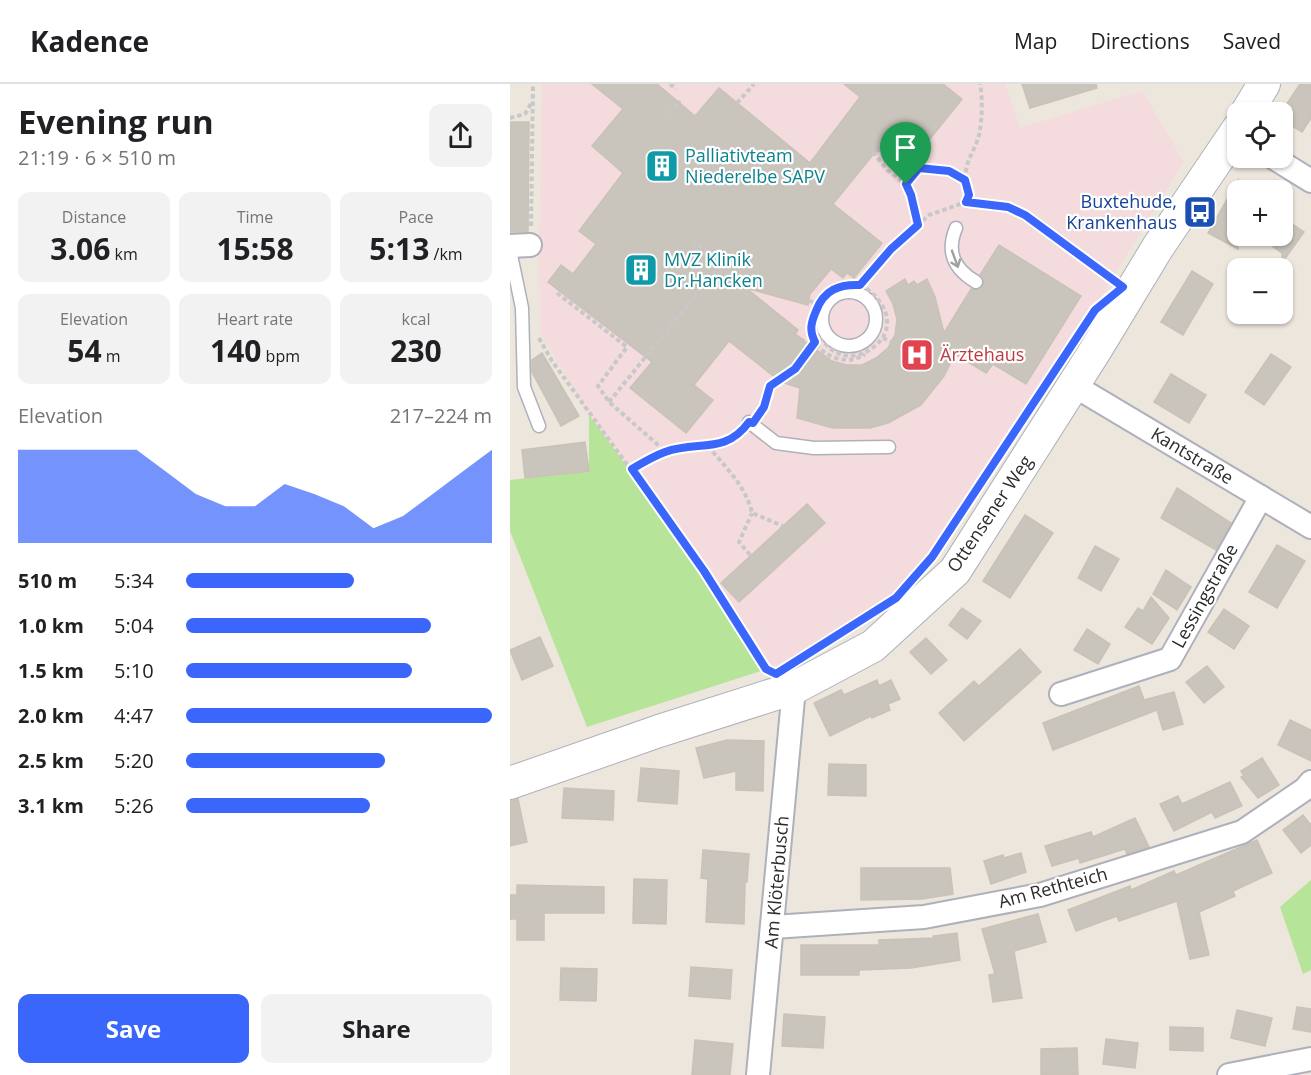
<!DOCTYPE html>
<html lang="en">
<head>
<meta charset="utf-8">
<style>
	:root { --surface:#fff; --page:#f2f2f2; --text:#202124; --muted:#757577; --line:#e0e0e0; --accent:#3b66fc }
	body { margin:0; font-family:"Open Sans",sans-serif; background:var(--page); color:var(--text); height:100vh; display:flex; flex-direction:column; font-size:22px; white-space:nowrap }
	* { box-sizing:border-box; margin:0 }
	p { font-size:20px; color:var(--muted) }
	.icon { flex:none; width:33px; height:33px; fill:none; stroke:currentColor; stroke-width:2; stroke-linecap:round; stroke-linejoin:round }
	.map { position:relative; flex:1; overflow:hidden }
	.drawer { display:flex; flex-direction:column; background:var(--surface); width:510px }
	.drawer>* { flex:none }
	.buttons { position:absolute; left:717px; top:18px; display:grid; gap:12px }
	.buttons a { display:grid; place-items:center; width:66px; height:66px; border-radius:12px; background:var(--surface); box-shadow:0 2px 4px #0004; font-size:30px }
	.pin { position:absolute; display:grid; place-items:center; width:51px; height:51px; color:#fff; margin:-62px -26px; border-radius:50% 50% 50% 0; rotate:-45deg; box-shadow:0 0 6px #0007 }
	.pin .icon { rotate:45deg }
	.round { display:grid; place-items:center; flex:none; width:63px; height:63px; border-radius:12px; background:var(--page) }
	.headline { display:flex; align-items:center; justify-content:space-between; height:102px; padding:0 18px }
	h1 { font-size:33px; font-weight:700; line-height:45px }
	.stats { display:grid; grid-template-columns:repeat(3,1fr); gap:9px; height:102px; padding:6px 18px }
	.stats div { display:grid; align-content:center; border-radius:12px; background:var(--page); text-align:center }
	.stats b { font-size:30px; font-weight:700 }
	.stats small { font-size:16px; font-weight:400 }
	.stats p { font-size:16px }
	.chart { height:168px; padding:12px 18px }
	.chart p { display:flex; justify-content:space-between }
	.chart svg { width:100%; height:108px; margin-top:6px; fill:var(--accent); opacity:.7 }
	.button { display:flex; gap:12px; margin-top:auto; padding:12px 18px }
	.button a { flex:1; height:69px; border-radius:12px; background:var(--accent); color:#fff; font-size:24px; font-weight:700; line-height:69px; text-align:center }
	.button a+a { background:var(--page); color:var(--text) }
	ul { padding:0 18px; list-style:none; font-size:20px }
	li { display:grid; grid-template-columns:96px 72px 1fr; align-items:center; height:45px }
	li i { height:15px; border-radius:8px; background:var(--accent) }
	header { display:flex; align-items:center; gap:36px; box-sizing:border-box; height:84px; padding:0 30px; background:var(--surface); border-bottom:2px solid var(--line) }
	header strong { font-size:28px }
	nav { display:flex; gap:33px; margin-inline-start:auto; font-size:21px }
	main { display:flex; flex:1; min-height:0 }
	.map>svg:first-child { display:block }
	.medical { fill:#f4dbdd }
	.green { fill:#b6e499 }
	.building { fill:#c9c4bc; stroke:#c9c2b7; stroke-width:1.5 }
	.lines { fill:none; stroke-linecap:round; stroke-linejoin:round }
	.lane-casing { stroke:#aeb1bb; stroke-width:15 }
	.street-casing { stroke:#aeb1bb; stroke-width:26 }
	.secondary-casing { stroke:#aeb1bb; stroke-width:34 }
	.path { stroke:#c8c8c8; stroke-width:4; stroke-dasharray:4.5 3; stroke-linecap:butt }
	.lane { stroke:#fff; stroke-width:12 }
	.street { stroke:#fff; stroke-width:22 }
	.secondary { stroke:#fff; stroke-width:32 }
	.oneway { stroke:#a0a0a0 }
	.route-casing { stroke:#fff; stroke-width:12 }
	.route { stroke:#3b66fc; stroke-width:8 }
	.labels { text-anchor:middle; stroke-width:4.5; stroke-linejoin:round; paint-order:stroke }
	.culture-label { font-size:18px; fill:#0d838f; stroke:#fff; text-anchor:start }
	.transit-label { font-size:18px; fill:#164399; stroke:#fff; text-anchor:end }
	.health-label { font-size:18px; fill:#be3a42; stroke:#fff; text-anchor:start }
	.street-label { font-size:18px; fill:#2b2b2b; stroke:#fff }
</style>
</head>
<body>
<header>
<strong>Kadence</strong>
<nav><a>Map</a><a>Directions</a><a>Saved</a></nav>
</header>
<main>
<section class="drawer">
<div class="headline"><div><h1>Evening run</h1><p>21:19 · 6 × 510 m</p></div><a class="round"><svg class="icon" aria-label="share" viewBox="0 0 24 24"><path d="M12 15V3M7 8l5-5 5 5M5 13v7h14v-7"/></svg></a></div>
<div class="stats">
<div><p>Distance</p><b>3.06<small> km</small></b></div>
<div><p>Time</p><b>15:58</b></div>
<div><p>Pace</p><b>5:13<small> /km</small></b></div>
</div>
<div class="stats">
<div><p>Elevation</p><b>54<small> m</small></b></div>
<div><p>Heart rate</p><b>140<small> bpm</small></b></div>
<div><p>kcal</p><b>230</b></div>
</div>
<div class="chart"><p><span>Elevation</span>217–224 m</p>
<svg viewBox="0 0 160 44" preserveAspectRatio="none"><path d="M0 44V6L10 6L20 6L30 6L40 6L50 15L60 24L70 29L80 29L90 20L100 24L110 29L120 38L130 33L140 24L150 15L160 6V44z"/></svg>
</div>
<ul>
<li><b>510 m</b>5:34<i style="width:55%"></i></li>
<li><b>1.0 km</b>5:04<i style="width:80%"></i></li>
<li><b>1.5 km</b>5:10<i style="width:74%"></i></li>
<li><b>2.0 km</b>4:47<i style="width:100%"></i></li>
<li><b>2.5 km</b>5:20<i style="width:65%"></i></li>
<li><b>3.1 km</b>5:26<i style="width:60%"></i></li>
</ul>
<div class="button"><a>Save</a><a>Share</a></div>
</section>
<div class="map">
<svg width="801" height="991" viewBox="0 0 801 991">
	<rect width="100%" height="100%" fill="#ede6dd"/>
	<polygon class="medical" points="32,0 495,0 510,44 632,7 674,78 450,440 393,518 333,554 257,585 194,486 79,331 30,249 29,168"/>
	<g class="green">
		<polygon points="79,331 194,486 257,585 77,643 0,447 0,396 79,387"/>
		<polygon points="801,796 801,886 793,890 770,823"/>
	</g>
	<g class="building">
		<polygon points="82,0 147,0 185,32 209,4 300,79 350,13 334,0 433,0 452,15 403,76 378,56 368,68 366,67 323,120 372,159 344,194 337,189 333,194 321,185 300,210 298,221 236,204 288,246 285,250 294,256 292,259 294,257 322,277 337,281 352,281 366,274 378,264 385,251 387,235 383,220 376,207 395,195 398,201 404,197 407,201 417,195 425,213 434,249 461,205 469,206 473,202 474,195 470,191 489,161 571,212 516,300 483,280 476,289 445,270 434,292 411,321 378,339 360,344 323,344 287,334 290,304 271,298 219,257 184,301 203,316 176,349 120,304 142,278 38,198 51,181 63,190 86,160 69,147 113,89 82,62 113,25"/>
		<polygon points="512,0 586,0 587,4 520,24"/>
		<polygon points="790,0 801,0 801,34 792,48 772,36 772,27"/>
		<polygon points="0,38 19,38 18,148 0,148"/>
		<polygon points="728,96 728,165 698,149"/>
		<polygon points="772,133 794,148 772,179 772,169 748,152 772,152"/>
		<polygon points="682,187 703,200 673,251 651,238"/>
		<polygon points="32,269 69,332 51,342 22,288 22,276"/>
		<polygon points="761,270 781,283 754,321 735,308"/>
		<polygon points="661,290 696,311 679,339 644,318"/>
		<polygon points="75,358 79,387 15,394 12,366"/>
		<polygon points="667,404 721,439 706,466 651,434"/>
		<polygon points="297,420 315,439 229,518 211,499"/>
		<polygon points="515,431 543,449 500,514 473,497"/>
		<polygon points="767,461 795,477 767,524 739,508"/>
		<polygon points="585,462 609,475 591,507 568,494"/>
		<polygon points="656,486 681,503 667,526 643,510"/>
		<polygon points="641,513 659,534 642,560 615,543 628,524 633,527"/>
		<polygon points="452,524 471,537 457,555 439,541"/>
		<polygon points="714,525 739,542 724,565 698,548"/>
		<polygon points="577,545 600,560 588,580 564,566"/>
		<polygon points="30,553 43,582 12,596 0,566"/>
		<polygon points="416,554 437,576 421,590 400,568"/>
		<polygon points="510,565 531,588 454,657 429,629 464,597 469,602"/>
		<polygon points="697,582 714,603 694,619 676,598"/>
		<polygon points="367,596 369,602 381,596 390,615 378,620 380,626 362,634 361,632 320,652 304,619 331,606 334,611"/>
		<polygon points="629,602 634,616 664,608 673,640 653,646 647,626 543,666 533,639"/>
		<polygon points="780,636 801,646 801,677 768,661"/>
		<polygon points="217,656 254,657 253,707 226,706 226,687 194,694 186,664"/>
		<polygon points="752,674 769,701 748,714 731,693 734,692 731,687"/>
		<polygon points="319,680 356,681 356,712 318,711"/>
		<polygon points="131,684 169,687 167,720 128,717"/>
		<polygon points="720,698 732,722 705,734 702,728 664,747 650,720 668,712 672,720"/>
		<polygon points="54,704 104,707 103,736 52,734"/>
		<polygon points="8,715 17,758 0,762 0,717"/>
		<polygon points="793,731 801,741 801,761 791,769 773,746"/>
		<polygon points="625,734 639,763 617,770 615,765 570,779 569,774 542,782 535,762 581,748 583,753"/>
		<polygon points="747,756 762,789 723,807 725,812 689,828 699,871 680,875 667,817 609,837 607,832 566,847 558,826 620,802 621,806 664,787 666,791"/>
		<polygon points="193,766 239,770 237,798 235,798 234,840 196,838 198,795 191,794"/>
		<polygon points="511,769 516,788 481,800 474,777 493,771 494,774"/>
		<polygon points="351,784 440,784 443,810 412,815 351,816"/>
		<polygon points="124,795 157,796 156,840 123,839"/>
		<polygon points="7,801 94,803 94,829 34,829 34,856 7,856 7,835 0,835 0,811 7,811"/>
		<polygon points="528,830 536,858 504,867 512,914 483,918 479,891 485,890 472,845"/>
		<polygon points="447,849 450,876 401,884 349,886 349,891 291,891 291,861 369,861 369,856 424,854 423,852"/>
		<polygon points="181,883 222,886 220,915 179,912"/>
		<polygon points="51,884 87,885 86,917 50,916"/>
		<polygon points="787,923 801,925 801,948 783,945"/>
		<polygon points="727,926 762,934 755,962 721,954"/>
		<polygon points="274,930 315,933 313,964 272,962"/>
		<polygon points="660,943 693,944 693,967 660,966"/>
		<polygon points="596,955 628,959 625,984 593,980"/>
		<polygon points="185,956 223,960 220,991 182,991"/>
		<polygon points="567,964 568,991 531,991 531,965"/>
	</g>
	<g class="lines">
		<g class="lane-casing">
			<g id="lane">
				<path d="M446,144C436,168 444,185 466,198"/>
				<polyline points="0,166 12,224 14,303 29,342"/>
				<circle cx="339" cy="235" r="27"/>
				<polyline points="239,338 266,359 304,364 379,363"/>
			</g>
		</g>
		<g class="street-casing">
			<g id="street">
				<polyline points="764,74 801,97"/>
				<polyline points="0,162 20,161"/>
				<polyline points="563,301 801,443"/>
				<polyline points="551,610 660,575 751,413"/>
				<polyline points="263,843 414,833 530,811 732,748 795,705 801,698"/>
				<polyline points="248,991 284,604"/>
				<polyline points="719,991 801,975"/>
			</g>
		</g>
		<g class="secondary-casing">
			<g id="secondary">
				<polyline points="737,28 754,0"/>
				<polyline points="0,699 149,647 284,604 363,562 445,487 585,267 648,163 728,45"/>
			</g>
		</g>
		<g class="path">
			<polyline points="160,0 166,5"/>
			<polyline points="227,19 244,0"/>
			<polyline points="160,30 170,17"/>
			<polyline points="0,34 15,30 22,18"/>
			<polyline points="375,60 409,84 439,87 455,96"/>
			<polyline points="363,68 377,86 396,100 401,111 408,141"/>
			<polyline points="396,100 409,84"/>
			<path d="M456,118C460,107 454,98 456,86C458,74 466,63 469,51C472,37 473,14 470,0"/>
			<polyline points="21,142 23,0"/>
			<polyline points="350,201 381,165 419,131 456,118 498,123 515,131 601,193"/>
			<path d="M350,201C373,213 389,241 366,261C313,306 269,196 350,201Z"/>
			<path d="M47,209L117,263L88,302L99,318L155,367C180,364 209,365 229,350"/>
			<polyline points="299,217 309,219"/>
			<path d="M304,232C289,261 331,288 355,270"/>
			<polyline points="29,254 42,277 194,487 258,585"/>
			<polyline points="373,254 382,258"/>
			<polyline points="99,318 211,180 184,157"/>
			<polyline points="250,329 260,302 285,285 305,259"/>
			<path d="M198,362C215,383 236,402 242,429L273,442"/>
			<polyline points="122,385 155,367"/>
			<polyline points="240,471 229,458 242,429"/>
		</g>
		<use href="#lane" class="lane"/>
		<use href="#street" class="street"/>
		<use href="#secondary" class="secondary"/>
	</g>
	<defs><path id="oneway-shaft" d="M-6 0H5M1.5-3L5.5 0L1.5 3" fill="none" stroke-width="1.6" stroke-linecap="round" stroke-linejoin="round" transform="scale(1.5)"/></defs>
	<use class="oneway" href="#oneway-shaft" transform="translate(445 175) rotate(70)"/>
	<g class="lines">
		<g class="route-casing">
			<path id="route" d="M409,84L439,87L455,96L459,111L456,118L498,123L515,131L613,203L585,226L422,473L386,514L266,590L256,585L194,487L122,385C132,379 144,372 155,368C188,356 215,371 239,338L243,339L254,323L260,302L285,285L305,258C299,246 301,239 306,227C314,206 329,200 350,201L381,165L408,141L401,111L396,100Z"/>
		</g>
		<use href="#route" class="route"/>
	</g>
	<defs>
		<g id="building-square" transform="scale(1.725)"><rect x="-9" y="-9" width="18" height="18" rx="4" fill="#0f9aa8" stroke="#fff"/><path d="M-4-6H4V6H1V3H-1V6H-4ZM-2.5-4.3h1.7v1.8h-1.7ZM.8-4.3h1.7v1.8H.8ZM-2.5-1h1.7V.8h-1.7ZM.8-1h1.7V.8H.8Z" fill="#fff"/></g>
		<g id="bus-square" transform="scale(1.725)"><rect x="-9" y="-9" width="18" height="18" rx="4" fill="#1a4fb4" stroke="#fff"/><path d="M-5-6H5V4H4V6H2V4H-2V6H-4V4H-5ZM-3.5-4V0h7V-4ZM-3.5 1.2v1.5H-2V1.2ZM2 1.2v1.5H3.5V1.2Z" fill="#fff"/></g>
		<g id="hospital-square" transform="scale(1.725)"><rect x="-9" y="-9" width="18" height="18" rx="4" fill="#e0444e" stroke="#fff"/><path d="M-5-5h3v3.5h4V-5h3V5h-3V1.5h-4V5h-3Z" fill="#fff"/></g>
	</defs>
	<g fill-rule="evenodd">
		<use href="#building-square" x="152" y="82"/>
		<use href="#bus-square" x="690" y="128"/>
		<use href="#building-square" x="131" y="186"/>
		<use href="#hospital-square" x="407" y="271"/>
	</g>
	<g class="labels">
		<g class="culture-label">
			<text x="175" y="78">Palliativteam<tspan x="175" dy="21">Niederelbe SAPV</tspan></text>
			<text x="154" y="182">MVZ Klinik<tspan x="154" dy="21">Dr.Hancken</tspan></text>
		</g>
		<g class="transit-label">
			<text x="667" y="124">Buxtehude,<tspan x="667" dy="21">Krankenhaus</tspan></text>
		</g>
		<g class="health-label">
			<text x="430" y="277">Ärztehaus</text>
		</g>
		<g class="street-label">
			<text transform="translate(682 372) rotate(31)" y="6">Kantstraße</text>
			<text transform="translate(480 430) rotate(-56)" y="6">Ottensener Weg</text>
			<text transform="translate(695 512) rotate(-61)" y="6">Lessingstraße</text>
			<text transform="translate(267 798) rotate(-85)" y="6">Am Klöterbusch</text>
			<text transform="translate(543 804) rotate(-15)" y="6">Am Rethteich</text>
		</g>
	</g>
</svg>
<div class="buttons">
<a><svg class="icon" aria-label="locate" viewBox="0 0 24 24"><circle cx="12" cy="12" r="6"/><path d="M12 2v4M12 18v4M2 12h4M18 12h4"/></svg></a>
<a>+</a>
<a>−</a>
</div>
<div class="pin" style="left:396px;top:100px;background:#1e9e55"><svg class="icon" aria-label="arrive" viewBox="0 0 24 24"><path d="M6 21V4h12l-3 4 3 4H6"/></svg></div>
</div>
</main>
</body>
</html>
